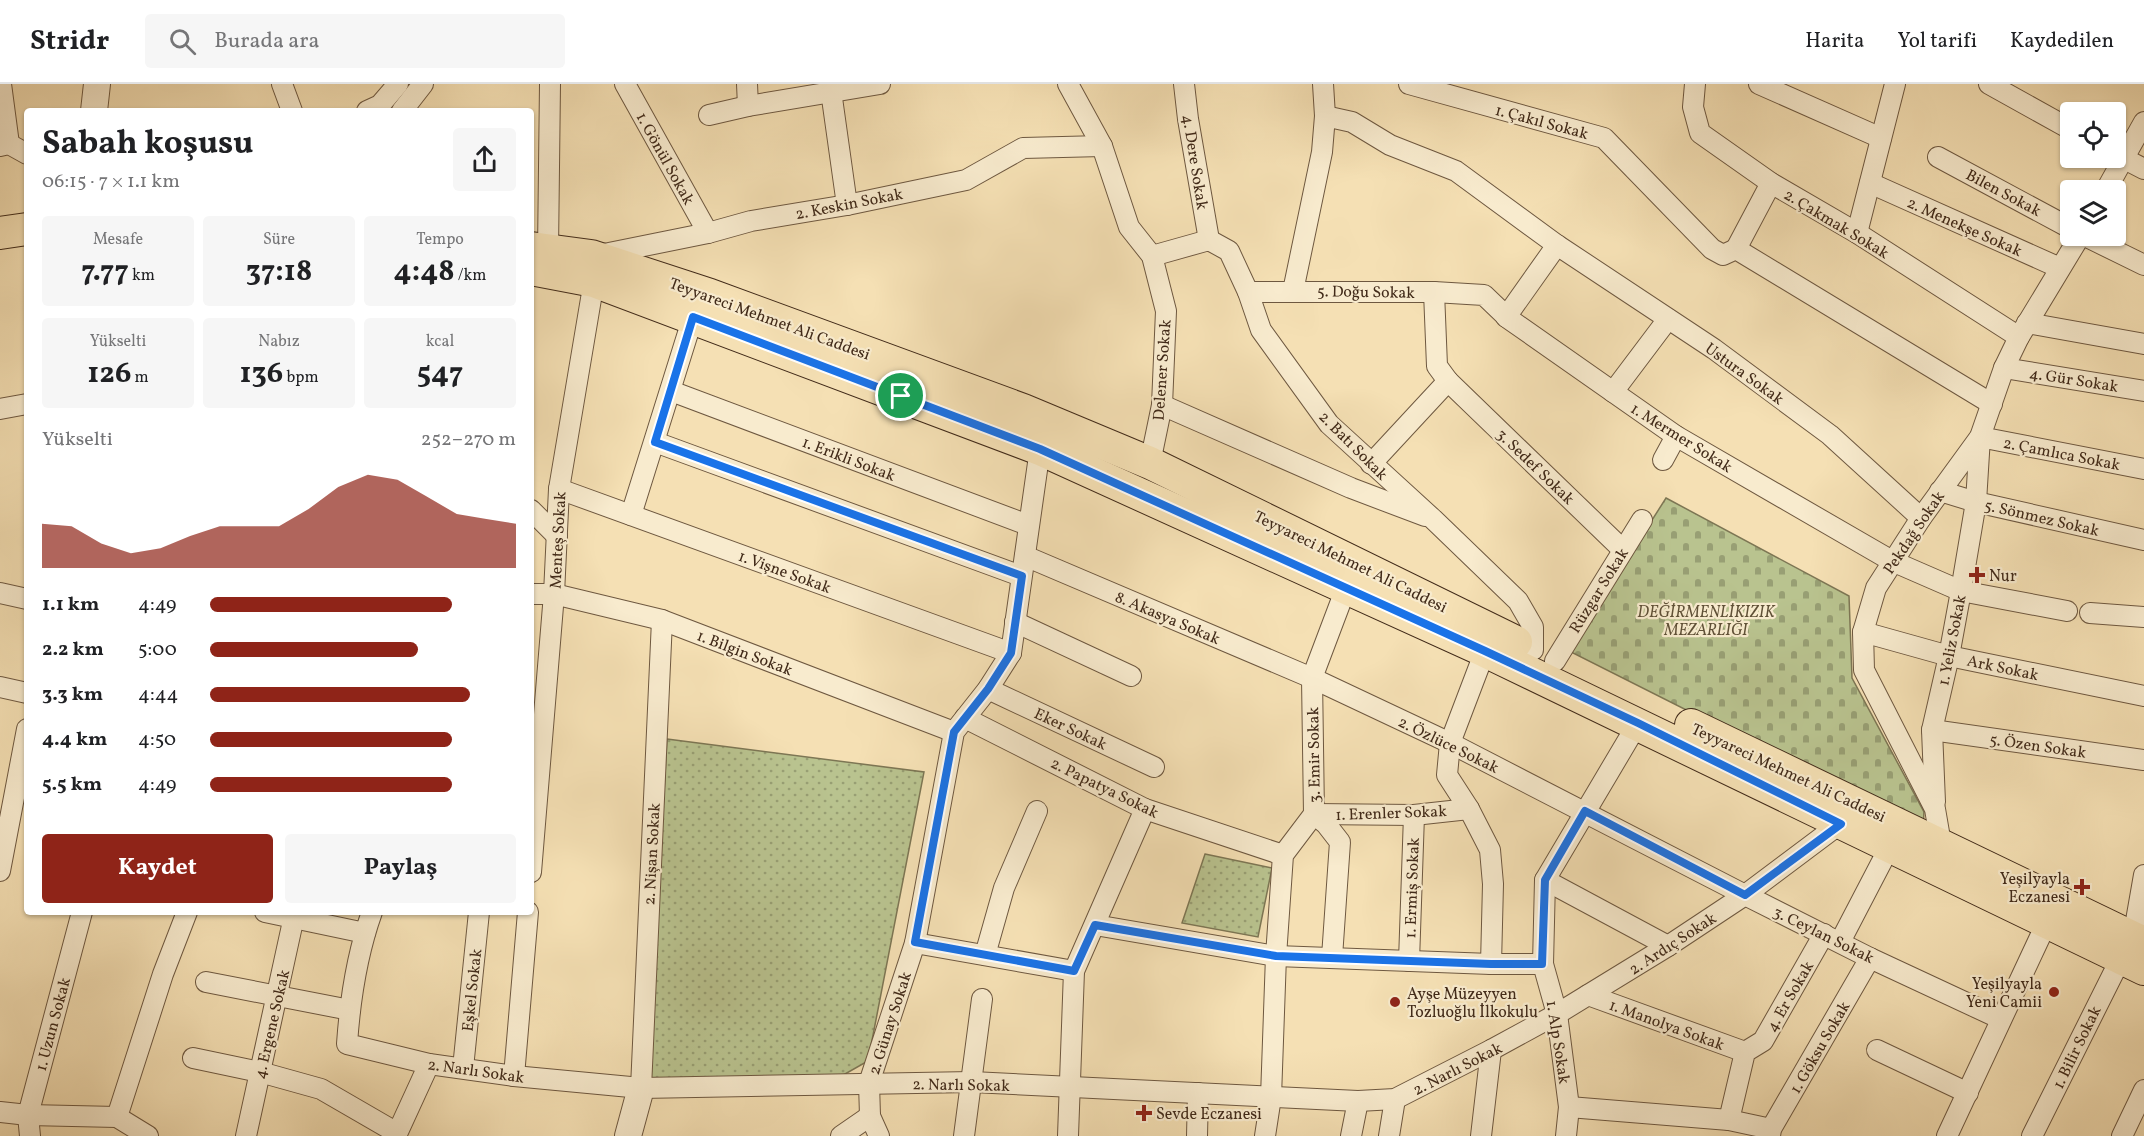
<!DOCTYPE html>
<html lang="tr">
<head>
<meta charset="utf-8">
<style>
	:root { --surface:#fff; --page:#f6f6f6; --text:#202124; --muted:#757577; --line:#e0e0e0; --accent:#8f2418 }
	body { margin:0; font-family:Vollkorn,serif; background:var(--page); color:var(--text); height:100vh; display:flex; flex-direction:column; font-size:22px; white-space:nowrap }
	* { box-sizing:border-box; margin:0 }
	p { font-size:20px; color:var(--muted) }
	.icon { flex:none; width:33px; height:33px; fill:none; stroke:currentColor; stroke-width:2; stroke-linecap:round; stroke-linejoin:round }
	.map { position:relative; flex:1; overflow:hidden }
	.side { position:absolute; left:24px; top:24px; width:510px; height:807px; display:flex; flex-direction:column; background:var(--surface); border-radius:6px; box-shadow:0 2px 4px #0004 }
	.side>* { flex:none }
	.tools { position:absolute; left:2060px; top:18px; display:grid; gap:12px }
	.tools a { display:grid; place-items:center; width:66px; height:66px; border-radius:6px; background:var(--surface); box-shadow:0 2px 4px #0004; font-size:30px }
	.pin { position:absolute; display:grid; place-items:center; width:51px; height:51px; color:#fff; margin:-26px; border:3px solid #fff; border-radius:50%; box-shadow:0 2px 6px #0007 }
	.round { display:grid; place-items:center; flex:none; width:63px; height:63px; border-radius:6px; background:var(--page) }
	.overview { display:flex; align-items:center; justify-content:space-between; height:102px; padding:0 18px }
	h1 { font-size:33px; font-weight:700; line-height:45px }
	.stats { display:grid; grid-template-columns:repeat(3,1fr); gap:9px; height:102px; padding:6px 18px }
	.stats div { display:grid; align-content:center; border-radius:6px; background:var(--page); text-align:center }
	.stats b { font-size:30px; font-weight:700 }
	.stats small { font-size:16px; font-weight:400 }
	.stats p { font-size:16px }
	.chart { height:168px; padding:12px 18px }
	.chart p { display:flex; justify-content:space-between }
	.chart svg { width:100%; height:108px; margin-top:6px; fill:var(--accent); opacity:.7 }
	.action { display:flex; gap:12px; margin-top:auto; padding:12px 18px }
	.action a { flex:1; height:69px; border-radius:6px; background:var(--accent); color:#fff; font-size:24px; font-weight:700; line-height:69px; text-align:center }
	.action a+a { background:var(--page); color:var(--text) }
	ul { padding:0 18px; list-style:none; font-size:20px }
	li { display:grid; grid-template-columns:96px 72px 1fr; align-items:center; height:45px }
	li i { height:15px; border-radius:8px; background:var(--accent) }
	header { display:flex; align-items:center; gap:36px; box-sizing:border-box; height:84px; padding:0 30px; background:var(--surface); border-bottom:2px solid var(--line) }
	header strong { font-size:28px }
	nav { display:flex; gap:33px; margin-inline-start:auto; font-size:21px }
	.search { width:420px; height:54px; background:var(--page); display:flex; align-items:center; gap:15px; box-sizing:border-box; padding:0 21px; border-radius:6px; color:var(--muted); font-size:22px }
	.map>svg:first-child { display:block }
	.cemetery { fill:url(#cemetery-stones); stroke:#7d7654; stroke-width:1.5 }
	.park { fill:url(#park-dots); stroke:#7d7654; stroke-width:1.5 }
	.lines { fill:none; stroke-linecap:round; stroke-linejoin:round }
	.minor-casing { stroke:#6e5840; stroke-width:22 }
	.tertiary-casing { stroke:#6e5840; stroke-width:28 }
	.primary-casing { stroke:#412a19; stroke-width:34 }
	.minor { stroke:#f8ebce; stroke-width:20 }
	.tertiary { stroke:#f8ebce; stroke-width:26 }
	.primary { stroke:#f5e0b4; stroke-width:32 }
	.route-casing { stroke:#fff; stroke-width:12 }
	.route { stroke:#1a73e8; stroke-width:8 }
	.poi-dot { fill:#8f2418; stroke:#f8ebce; stroke-width:2 }
	.labels { text-anchor:middle; stroke-width:4.5; stroke-linejoin:round; paint-order:stroke }
	.street-label { font-size:16px; fill:#412a19; stroke:#f8ebce }
	.poi-label { font-size:16px; fill:#412a19; stroke:#f8ebce; text-anchor:start }
	.park-label { font-size:16px; font-style:italic; fill:#5f5036; stroke:#f8ebce }
</style>
</head>
<body>
<header>
<strong>Stridr</strong>
<div class="search"><svg class="icon" aria-label="search" viewBox="0 0 24 24"><circle cx="10" cy="10" r="6"/><path d="M15 15l6 6"/></svg>Burada ara</div>
<nav><a>Harita</a><a>Yol tarifi</a><a>Kaydedilen</a></nav>
</header>
<div class="map">
<svg width="2144" height="1052" viewBox="0 0 2144 1052">
	<defs>
		<pattern id="cemetery-stones" width="16" height="16" patternUnits="userSpaceOnUse" patternTransform="scale(1.5)"><rect width="16" height="16" fill="#b9c38f"/><path d="M2 7V4a2 2 0 0 1 4 0v3zM10 15v-3a2 2 0 0 1 4 0v3z" fill="#989f74"/></pattern>
		<pattern id="park-dots" width="8" height="8" patternUnits="userSpaceOnUse" patternTransform="scale(1.5)"><rect width="8" height="8" fill="#b9c38f"/><path d="M2 2h.1M6 6h.1" fill="none" stroke="#989f74" stroke-width="1.8" stroke-linecap="round"/></pattern>
	</defs>
	<rect width="100%" height="100%" fill="#f5e0b4"/>
	<filter id="stains"><feTurbulence type="fractalNoise" baseFrequency=".00333" numOctaves="4"/><feColorMatrix values="0 0 0 0 .2 0 0 0 0 .09 0 0 0 0 .02 0 0 0 .5 -.17"/></filter>
	<radialGradient id="worn" r=".72"><stop offset=".6" stop-color="#630" stop-opacity="0"/><stop offset="1" stop-color="#630" stop-opacity=".3"/></radialGradient>
	<polygon class="cemetery" points="1666,414 1849,512 1852,594 1924,728 1923,745 1569,567"/>
	<g class="park">
		<polygon points="667,655 924,688 868,977 838,994 648,996"/>
		<polygon points="1205,770 1272,784 1258,853 1182,839"/>
	</g>
	<g class="lines">
		<g class="minor-casing">
			<g id="minor">
				<polyline points="1,0 9,60"/>
				<polyline points="282,0 292,27"/>
				<polyline points="625,0 708,149"/>
				<polyline points="747,0 748,22"/>
				<polyline points="1068,0 1102,62 1129,143 1152,172 1166,227 1162,321 1150,379"/>
				<polyline points="1184,0 1188,35 1209,156"/>
				<polyline points="1323,0 1325,32"/>
				<polyline points="1409,0 1604,54 1712,165 1723,171 1736,165 1992,320"/>
				<polyline points="1695,0 1693,23 1700,49 1771,99 1857,149 2019,253"/>
				<polyline points="1759,0 1881,54"/>
				<polyline points="1989,0 2070,45"/>
				<polyline points="831,7 847,121"/>
				<polyline points="367,27 380,21 398,0"/>
				<polyline points="402,27 423,0"/>
				<polyline points="709,31 748,22 880,0"/>
				<polyline points="0,62 9,60 27,70"/>
				<polyline points="2115,70 2144,85"/>
				<polyline points="1938,73 2070,144"/>
				<polyline points="1870,99 2060,184"/>
				<polyline points="2106,106 2144,38"/>
				<polyline points="1857,149 1895,0"/>
				<polyline points="2085,152 2144,181"/>
				<polyline points="1736,165 1771,99"/>
				<polyline points="548,166 550,0"/>
				<polyline points="599,171 708,149 751,137 847,121 966,96 1023,64 1102,62"/>
				<polyline points="1152,172 1209,156 1229,167 1248,208 1261,246 1329,340 1433,435 1518,517 1533,543 1533,566"/>
				<polyline points="1293,207 1322,68 1325,32 1352,38 1390,61 1456,87 1557,161 1714,265 1830,351 1921,434"/>
				<polyline points="1248,208 1434,208 1484,211 1509,235 1676,352 1892,477 1961,507 2067,527"/>
				<polyline points="1506,233 1557,161"/>
				<polyline points="2027,239 2144,260"/>
				<polyline points="2004,284 2144,307"/>
				<polyline points="1448,297 1623,466"/>
				<polyline points="671,307 1028,441"/>
				<polyline points="1613,308 1668,235"/>
				<polyline points="1162,321 1351,404 1425,432"/>
				<polyline points="0,325 27,320"/>
				<polyline points="655,358 1021,492"/>
				<polyline points="1663,376 1676,352"/>
				<polyline points="1371,380 1448,297 1437,282 1434,208"/>
				<polyline points="559,405 1011,569"/>
				<polyline points="1940,407 1976,418 2144,456"/>
				<polyline points="531,426 557,452"/>
				<polyline points="631,431 693,233"/>
				<polyline points="1025,472 1312,594 1450,659 1745,811 1870,874 2001,935"/>
				<polyline points="0,509 27,515"/>
				<polyline points="531,510 554,510 662,536 954,648"/>
				<polyline points="2090,529 2144,533"/>
				<polyline points="1015,538 1131,592"/>
				<polyline points="1863,548 1949,572 2144,612"/>
				<polyline points="1485,567 1450,659 1447,691 1469,725 1490,766 1493,800 1491,880"/>
				<polyline points="1555,577 1642,436"/>
				<polyline points="0,603 27,609"/>
				<polyline points="988,605 1154,683"/>
				<polyline points="965,634 1145,725 1283,771"/>
				<polyline points="1932,646 2144,676"/>
				<polyline points="1935,718 1932,646 1949,572 1961,507 1976,418 1980,353 2144,385"/>
				<polyline points="1314,730 1414,731 1469,725"/>
				<polyline points="1314,730 1326,740 1340,758 1332,873"/>
				<polyline points="1941,760 1935,725 1864,586 1863,548 1876,504 1921,434 1980,353 2004,284 2019,253 2080,152"/>
				<polyline points="0,787 27,645"/>
				<polyline points="531,788 554,510 559,405 594,197"/>
				<polyline points="1545,796 1668,862"/>
				<polyline points="265,828 365,849"/>
				<path d="M372,828C357,870 350,916 347,960L429,980L514,992L641,1004L972,998L1358,1017L1395,1015L1491,966L1557,930L1668,862L1745,811L1841,739"/>
				<polyline points="1095,841 1276,872 1491,880 1543,880"/>
				<polyline points="2133,854 2144,791"/>
				<polyline points="1840,858 1890,762"/>
				<polyline points="915,859 1074,887"/>
				<polyline points="985,871 1004,804 1037,727"/>
				<polyline points="1409,877 1414,731"/>
				<polyline points="206,898 350,926"/>
				<polyline points="1588,911 1745,968"/>
				<polyline points="1877,966 1968,1009"/>
				<polyline points="193,974 260,988 321,1005 397,1049"/>
				<polyline points="463,984 479,828"/>
				<polyline points="514,992 528,828"/>
				<polyline points="641,1004 662,536"/>
				<polyline points="1569,1023 1729,1036 1771,1045"/>
				<polyline points="0,1028 28,1031 117,1033 148,1052"/>
				<polyline points="117,1033 163,890 187,828"/>
				<polyline points="1729,1036 1745,968 1763,957 1824,850"/>
				<polyline points="30,1052 28,1031 82,828"/>
				<polyline points="246,1052 295,828"/>
				<polyline points="396,1052 429,980"/>
				<polyline points="841,1052 870,1032"/>
				<polyline points="879,1052 870,1032 869,999 915,859 954,648 988,605 1011,569 1040,365"/>
				<polyline points="964,1052 982,915"/>
				<polyline points="1068,1052 1074,887 1145,725"/>
				<polyline points="1197,1052 1198,1009"/>
				<polyline points="1265,1052 1271,1013 1276,872 1283,771 1314,730 1312,594 1346,504"/>
				<polyline points="1351,1052 1358,1017"/>
				<polyline points="1389,1052 1395,1015"/>
				<polyline points="1481,1052 1491,966"/>
				<polyline points="1566,1052 1569,1023 1557,930 1543,880 1545,796 1638,639"/>
				<polyline points="1770,1052 1771,1045 1870,874"/>
				<polyline points="1947,1052 2047,838"/>
				<polyline points="2032,1052 2121,874"/>
				<polyline points="2122,1052 2144,1006"/>
			</g>
		</g>
		<g class="tertiary-casing">
			<g id="tertiary">
				<polyline points="94,27 97,0"/>
				<polyline points="628,1052 641,1004"/>
			</g>
		</g>
		<g class="primary-casing">
			<g id="primary">
				<polyline points="0,149 27,145"/>
				<polyline points="531,164 591,172 710,211 1023,326 1150,379 1516,558"/>
				<polyline points="531,185 594,197 1040,365 1485,567 2144,885"/>
				<polyline points="1691,641 2144,859"/>
			</g>
		</g>
		<use href="#minor" class="minor"/>
		<use href="#tertiary" class="tertiary"/>
		<use href="#primary" class="primary"/>
	</g>
	<g class="lines">
		<g class="route-casing">
			<polygon id="route" points="693,233 1040,365 1485,567 1638,639 1841,740 1745,811 1585,727 1545,796 1542,880 1491,880 1276,872 1095,841 1074,887 915,858 954,648 988,605 1011,569 1022,492 655,358"/>
		</g>
		<use href="#route" class="route"/>
	</g>
	<g class="poi-dot">
		<path d="M1974 482h6v6h6v6h-6v6h-6v-6h-6v-6h6z"/>
		<path d="M2079 794h6v6h6v6h-6v6h-6v-6h-6v-6h6z"/>
		<circle cx="2054" cy="908" r="6"/>
		<circle cx="1395" cy="918" r="6"/>
		<path d="M1141 1020h6v6h6v6h-6v6h-6v-6h-6v-6h6z"/>
	</g>
	<g class="labels">
		<g class="street-label">
			<text transform="translate(1542 37) rotate(15)" y="6">1. Çakıl Sokak</text>
			<text transform="translate(666 74) rotate(61)" y="6">1. Gönül Sokak</text>
			<text transform="translate(1196 78) rotate(81)" y="6">4. Dere Sokak</text>
			<text transform="translate(2004 108) rotate(28)" y="6">Bilen Sokak</text>
			<text transform="translate(849 119) rotate(-11)" y="6">2. Keskin Sokak</text>
			<text transform="translate(1837 139) rotate(31)" y="6">2. Çakmak Sokak</text>
			<text transform="translate(1965 142) rotate(24)" y="6">2. Menekşe Sokak</text>
			<text transform="translate(1366 207) rotate(1)" y="6">5. Doğu Sokak</text>
			<text transform="translate(770 234) rotate(20)" y="6">Teyyareci Mehmet Ali Caddesi</text>
			<text transform="translate(1161 286) rotate(-86)" y="6">Delener Sokak</text>
			<text transform="translate(1745 289) rotate(36)" y="6">Ustura Sokak</text>
			<text transform="translate(2074 295) rotate(9)" y="6">4. Gür Sokak</text>
			<text transform="translate(1682 353) rotate(32)" y="6">1. Mermer Sokak</text>
			<text transform="translate(1354 361) rotate(45)" y="6">2. Batı Sokak</text>
			<text transform="translate(2062 369) rotate(11)" y="6">2. Çamlıca Sokak</text>
			<text transform="translate(849 374) rotate(21)" y="6">1. Erikli Sokak</text>
			<text transform="translate(1536 382) rotate(44)" y="6">3. Sedef Sokak</text>
			<text transform="translate(2042 433) rotate(13)" y="6">5. Sönmez Sokak</text>
			<text transform="translate(1913 448) rotate(-56)" y="6">Pekdağ Sokak</text>
			<text transform="translate(557 456) rotate(-87)" y="6">Menteş Sokak</text>
			<text transform="translate(1351 477) rotate(26)" y="6">Teyyareci Mehmet Ali Caddesi</text>
			<text transform="translate(785 487) rotate(20)" y="6">1. Vişne Sokak</text>
			<text transform="translate(1598 506) rotate(-58)" y="6">Rüzgar Sokak</text>
			<text transform="translate(1168 533) rotate(23)" y="6">8. Akasya Sokak</text>
			<text transform="translate(1951 556) rotate(-79)" y="6">1. Yeliz Sokak</text>
			<text transform="translate(745 568) rotate(21)" y="6">1. Bilgin Sokak</text>
			<text transform="translate(2003 583) rotate(12)" y="6">Ark Sokak</text>
			<text transform="translate(1071 644) rotate(25)" y="6">Eker Sokak</text>
			<text transform="translate(1449 660) rotate(26)" y="6">2. Özlüce Sokak</text>
			<text transform="translate(2038 661) rotate(8)" y="6">5. Özen Sokak</text>
			<text transform="translate(1313 671) rotate(-91)" y="6">3. Emir Sokak</text>
			<text transform="translate(1789 688) rotate(25)" y="6">Teyyareci Mehmet Ali Caddesi</text>
			<text transform="translate(1105 703) rotate(26)" y="6">2. Papatya Sokak</text>
			<text transform="translate(1391 728) rotate(-2)" y="6">1. Erenler Sokak</text>
			<text transform="translate(651 770) rotate(-87)" y="6">2. Nişan Sokak</text>
			<text transform="translate(1411 804) rotate(-88)" y="6">1. Ermiş Sokak</text>
			<text transform="translate(1824 850) rotate(26)" y="6">3. Ceylan Sokak</text>
			<text transform="translate(1672 859) rotate(-33)" y="6">2. Ardıç Sokak</text>
			<text transform="translate(471 906) rotate(-84)" y="6">Eşkel Sokak</text>
			<text transform="translate(1789 912) rotate(-60)" y="6">4. Er Sokak</text>
			<text transform="translate(889 939) rotate(-72)" y="6">2. Günay Sokak</text>
			<text transform="translate(52 940) rotate(-75)" y="6">1. Uzun Sokak</text>
			<text transform="translate(271 940) rotate(-77)" y="6">4. Ergene Sokak</text>
			<text transform="translate(1667 940) rotate(20)" y="6">1. Manolya Sokak</text>
			<text transform="translate(1559 958) rotate(81)" y="6">1. Alp Sokak</text>
			<text transform="translate(1819 963) rotate(-60)" y="6">1. Göksu Sokak</text>
			<text transform="translate(2076 963) rotate(-64)" y="6">1. Bilir Sokak</text>
			<text transform="translate(1457 984) rotate(-27)" y="6">2. Narlı Sokak</text>
			<text transform="translate(476 986) rotate(8)" y="6">2. Narlı Sokak</text>
			<text transform="translate(961 1000) rotate(1)" y="6">2. Narlı Sokak</text>
		</g>
		<g class="poi-label">
			<text x="1989" y="497">Nur</text>
			<text x="2070" y="800" text-anchor="end">Yeşilyayla<tspan x="2070" dy="18">Eczanesi</tspan></text>
			<text x="2042" y="905" text-anchor="end">Yeşilyayla<tspan x="2042" dy="18">Yeni Camii</tspan></text>
			<text x="1407" y="915">Ayşe Müzeyyen<tspan x="1407" dy="18">Tozluoğlu İlkokulu</tspan></text>
			<text x="1156" y="1035">Sevde Eczanesi</text>
		</g>
		<g class="park-label">
			<text x="1706" y="533">DEĞİRMENLİKIZIK<tspan x="1706" dy="18">MEZARLIĞI</tspan></text>
		</g>
	</g>
	<rect width="100%" height="100%" filter="url(#stains)"/>
	<rect width="100%" height="100%" fill="url(#worn)"/>
</svg>
<div class="tools">
<a><svg class="icon" aria-label="locate" viewBox="0 0 24 24"><circle cx="12" cy="12" r="6"/><path d="M12 2v4M12 18v4M2 12h4M18 12h4"/></svg></a>
<a><svg class="icon" aria-label="layers" viewBox="0 0 24 24"><path d="M12 4l9 5-9 5-9-5zM3 14l9 5 9-5"/></svg></a>
</div>
<div class="pin" style="left:901px;top:312px;background:#1e9e55"><svg class="icon" aria-label="arrive" viewBox="0 0 24 24"><path d="M6 21V4h12l-3 4 3 4H6"/></svg></div>
<section class="side">
<div class="overview"><div><h1>Sabah koşusu</h1><p>06:15 · 7 × 1.1 km</p></div><a class="round"><svg class="icon" aria-label="share" viewBox="0 0 24 24"><path d="M12 15V3M7 8l5-5 5 5M5 13v7h14v-7"/></svg></a></div>
<div class="stats">
<div><p>Mesafe</p><b>7.77<small> km</small></b></div>
<div><p>Süre</p><b>37:18</b></div>
<div><p>Tempo</p><b>4:48<small> /km</small></b></div>
</div>
<div class="stats">
<div><p>Yükselti</p><b>126<small> m</small></b></div>
<div><p>Nabız</p><b>136<small> bpm</small></b></div>
<div><p>kcal</p><b>547</b></div>
</div>
<div class="chart"><p><span>Yükselti</span>252–270 m</p>
<svg viewBox="0 0 160 44" preserveAspectRatio="none"><path d="M0 44V26L10 27L20 34L30 38L40 36L50 31L60 27L70 27L80 27L90 20L100 11L110 6L120 8L130 15L140 22L150 24L160 26V44z"/></svg>
</div>
<ul>
<li><b>1.1 km</b>4:49<i style="width:79%"></i></li>
<li><b>2.2 km</b>5:00<i style="width:68%"></i></li>
<li><b>3.3 km</b>4:44<i style="width:85%"></i></li>
<li><b>4.4 km</b>4:50<i style="width:79%"></i></li>
<li><b>5.5 km</b>4:49<i style="width:79%"></i></li>
</ul>
<div class="action"><a>Kaydet</a><a>Paylaş</a></div>
</section>
</div>
</body>
</html>
